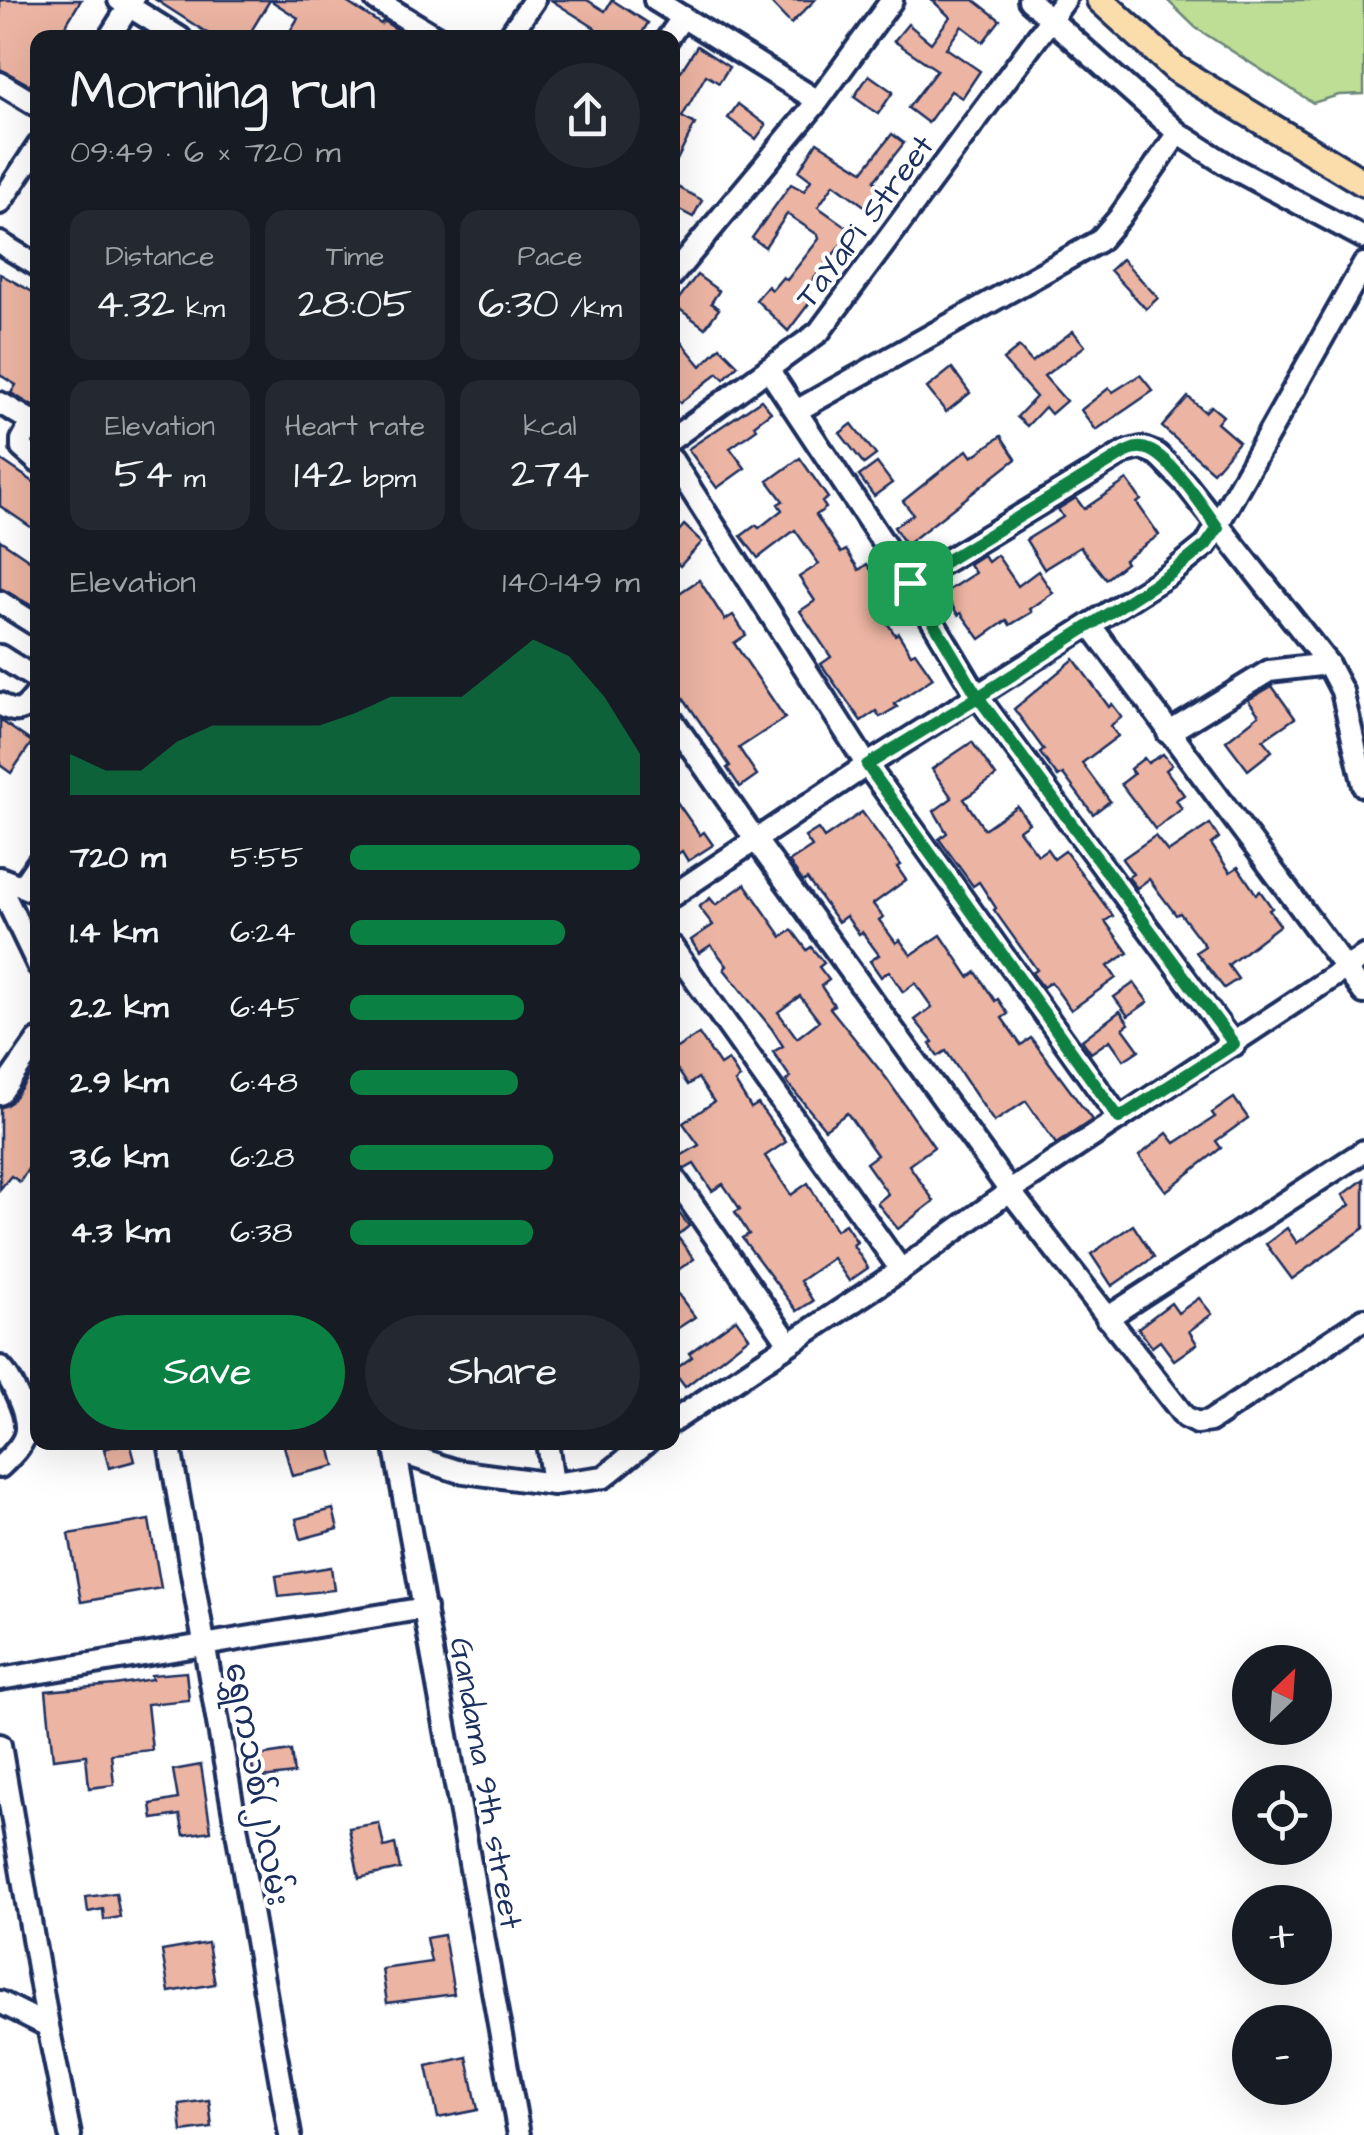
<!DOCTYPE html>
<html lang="en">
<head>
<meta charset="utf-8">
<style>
	:root { --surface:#171b24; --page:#242831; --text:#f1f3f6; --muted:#9ea1a6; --accent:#0b8043 }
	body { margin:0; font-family:"Architects Daughter","Noto Sans Myanmar",sans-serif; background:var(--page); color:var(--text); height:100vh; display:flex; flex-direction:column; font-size:38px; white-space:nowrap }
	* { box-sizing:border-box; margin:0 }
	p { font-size:32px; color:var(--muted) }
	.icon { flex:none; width:55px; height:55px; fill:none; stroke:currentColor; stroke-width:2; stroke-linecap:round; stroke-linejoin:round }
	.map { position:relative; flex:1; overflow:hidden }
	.drawer { position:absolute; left:30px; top:30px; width:650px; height:1420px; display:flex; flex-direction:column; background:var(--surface); border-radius:20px; box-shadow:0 10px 40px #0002 }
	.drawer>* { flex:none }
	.needle { width:65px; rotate:25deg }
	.tools { position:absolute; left:1232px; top:1645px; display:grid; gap:20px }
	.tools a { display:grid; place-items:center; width:100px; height:100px; border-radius:50%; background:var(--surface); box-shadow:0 10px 40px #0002; font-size:50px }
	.pin { position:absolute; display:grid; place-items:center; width:85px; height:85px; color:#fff; margin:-42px; border-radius:20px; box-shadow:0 5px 15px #0006 }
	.round { display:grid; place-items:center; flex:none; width:105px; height:105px; border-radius:52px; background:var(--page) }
	.head { display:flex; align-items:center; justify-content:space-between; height:170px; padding:0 40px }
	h1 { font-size:55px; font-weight:600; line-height:75px }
	.figures { display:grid; grid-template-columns:repeat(3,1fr); gap:15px; height:170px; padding:10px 40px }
	.figures div { display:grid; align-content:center; border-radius:20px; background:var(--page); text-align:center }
	.figures b { font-size:42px; font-weight:600 }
	.figures small { font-size:28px; font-weight:400 }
	.figures p { font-size:28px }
	.chart { height:280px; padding:20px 40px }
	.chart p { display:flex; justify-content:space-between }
	.chart svg { width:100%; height:180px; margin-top:10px; fill:var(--accent); opacity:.7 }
	.primary-button { display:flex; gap:20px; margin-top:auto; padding:20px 40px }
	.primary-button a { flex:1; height:115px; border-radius:60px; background:var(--accent); color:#fff; font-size:40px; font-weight:600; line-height:115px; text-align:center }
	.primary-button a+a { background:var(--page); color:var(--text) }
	ul { padding:0 40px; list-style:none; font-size:32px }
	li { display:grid; grid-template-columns:160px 120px 1fr; align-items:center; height:75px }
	li i { height:25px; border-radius:12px; background:var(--accent) }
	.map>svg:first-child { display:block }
	.green { fill:#bedd95; stroke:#6c867a; stroke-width:2.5 }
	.building { fill:#ecb4a2; stroke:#1b2f5e; stroke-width:2.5; fill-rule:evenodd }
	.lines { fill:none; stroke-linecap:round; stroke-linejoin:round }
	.minor-casing { stroke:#1b2f5e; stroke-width:28 }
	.major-casing { stroke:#1b2f5e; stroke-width:32 }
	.minor { stroke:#fff; stroke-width:20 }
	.major { stroke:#fbddab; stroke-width:25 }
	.route-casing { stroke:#fff; stroke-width:20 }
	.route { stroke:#0b8043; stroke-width:12 }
	.labels { text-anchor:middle; stroke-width:8; stroke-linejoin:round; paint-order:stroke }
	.street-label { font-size:32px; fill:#1b2f5e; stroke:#fff }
</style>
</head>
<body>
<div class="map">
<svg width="1364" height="2135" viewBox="0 0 1364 2135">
	<rect width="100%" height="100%" fill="#fff"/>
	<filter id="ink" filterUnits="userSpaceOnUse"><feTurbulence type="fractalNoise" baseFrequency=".01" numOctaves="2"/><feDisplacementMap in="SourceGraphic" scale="20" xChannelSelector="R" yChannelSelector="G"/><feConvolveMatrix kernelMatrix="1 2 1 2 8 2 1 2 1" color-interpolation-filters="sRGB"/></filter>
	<g filter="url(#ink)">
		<polygon class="green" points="1167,0 1364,0 1364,94 1339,95 1313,103 1196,28"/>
		<g class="building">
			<polygon points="0,0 81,0 58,38 38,38 38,73 30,85 0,69"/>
			<polygon points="156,0 343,0 381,24 383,21 411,38 286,38 298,18 270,0 247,38 215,38"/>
			<polygon points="551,0 587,0 605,11 612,0 648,23 639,38 600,38 592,32 595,28"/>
			<polygon points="768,0 815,0 791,24"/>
			<polygon points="932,0 974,0 1000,20 983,42 962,26 946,48 980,71 962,98 951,91 928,123 908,108 937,70 894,41 908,24 931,43 950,17"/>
			<polygon points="697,46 729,67 719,83 706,75 682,117 695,124 672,170 672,67 681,71"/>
			<polygon points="869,75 893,92 878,114 854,97"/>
			<polygon points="738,104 766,125 756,139 728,118"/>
			<polygon points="892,134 904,143 874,181 888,191 873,212 834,184 818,207 852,231 805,290 814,297 788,331 756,300 768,286 772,290 783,277 787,280 819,239 818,235 787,214 765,247 752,238 791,184 804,191 811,180 799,171 817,142 863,171"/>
			<polygon points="672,184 702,200 693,217 672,206"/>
			<polygon points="1122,259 1158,298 1146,309 1110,270"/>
			<polygon points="0,274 38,295 38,409 11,393 16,385 0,375"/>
			<polygon points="697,275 719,291 711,303 719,309 705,328 674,305"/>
			<polygon points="672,331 701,366 720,347 738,365 724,379 718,373 680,403 672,393"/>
			<polygon points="1073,331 1085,346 1044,376 1066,401 1051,414 1045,407 1027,426 1017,417 1036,397 1003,360 1019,347 1032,362"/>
			<polygon points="952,368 970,393 946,412 927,388"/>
			<polygon points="1140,375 1153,391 1096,430 1081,410 1109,388 1113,392"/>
			<polygon points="1188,397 1205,412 1211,406 1223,416 1217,423 1239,442 1213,472 1162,427"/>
			<polygon points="761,400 771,412 754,425 757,429 730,448 745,468 717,488 688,449"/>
			<polygon points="852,424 876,455 864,464 840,433"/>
			<polygon points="1001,436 1016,459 906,545 894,527 913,514 903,501 967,450 972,457"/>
			<polygon points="800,458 828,498 822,502 826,508 816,515 841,553 846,550 859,570 867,564 893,602 880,611 895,635 898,633 911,654 915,652 933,678 894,704 897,707 880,717 876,711 861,721 821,664 831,657 800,611 815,601 799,577 819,564 795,530 758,558 741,536 756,525 759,528 782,510 778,504 783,501 768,481"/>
			<polygon points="0,459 38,485 38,532 0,506"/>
			<polygon points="877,463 892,483 874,496 859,476"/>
			<polygon points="1127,480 1141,500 1137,503 1159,535 1124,560 1126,563 1106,579 1080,547 1044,569 1026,540 1063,517 1058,509 1076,498 1084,509"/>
			<polygon points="684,525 702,542 680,566 672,559 672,539"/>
			<polygon points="0,540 38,566 38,609 0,588"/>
			<polygon points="983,555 988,562 997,555 1018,586 1038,571 1053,593 1030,609 1032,612 1010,625 1007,620 980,639 961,613 958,615 944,593 975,573 969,564"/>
			<polygon points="699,580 725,620 733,615 746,635 734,643 785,718 739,748 757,775 740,787 727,768 730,766 672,681 672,598"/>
			<polygon points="1074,659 1109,707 1112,704 1122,717 1110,726 1118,736 1082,763 1110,801 1093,814 1063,774 1058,777 1040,753 1044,750 1014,709"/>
			<polygon points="1272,686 1295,718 1263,740 1272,751 1248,770 1226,741 1259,715 1248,700"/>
			<polygon points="0,720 32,742 11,773 0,765"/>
			<polygon points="972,742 996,776 964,799 984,829 1017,806 1029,823 1019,830 1038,855 1047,849 1054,859 1065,851 1113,916 1105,921 1128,953 1108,966 1116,978 1071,1010 1051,982 1043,987 1032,973 1037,970 994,910 996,908 979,882 973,886 939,839 947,833 934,811 952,798 932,769"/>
			<polygon points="1163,754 1172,765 1166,770 1184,795 1176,800 1182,809 1155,829 1121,784 1134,774 1130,769 1144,758 1148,763"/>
			<polygon points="672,795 700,835 704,832 713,845 688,861 682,851 672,858"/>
			<polygon points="862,812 901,865 897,867 906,880 873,904 883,917 879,920 896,943 900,940 911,955 941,935 969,977 976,972 995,1001 998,999 1008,1014 1002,1018 1021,1045 1031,1038 1092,1120 1056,1144 1026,1101 994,1122 946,1051 938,1056 930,1044 933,1042 915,1020 932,1007 915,983 903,992 889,971 881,977 870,961 879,955 862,932 859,934 846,916 838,922 807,879 803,882 789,862 812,847 805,837 818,829 824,838"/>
			<polygon points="1210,824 1219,838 1211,844 1230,872 1238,867 1256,894 1260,891 1272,908 1269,910 1280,925 1228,965 1238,979 1224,988 1196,952 1205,946 1180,913 1176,915 1149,879 1137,888 1128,877 1133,874 1122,859 1155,836 1168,852"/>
			<path d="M745,884L782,937L792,930L807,950L811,947L824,963L819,967L829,980L821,986L834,1005L830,1008L887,1079L934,1147L909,1165L934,1201L898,1229L877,1203L888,1194L866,1163L877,1155L847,1113L825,1129L786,1081L790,1077L773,1052L783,1046L772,1029L724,969L727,966L711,945L699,953L691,940L713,925L699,907L710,898L716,905ZM800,996L819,1021L797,1038L778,1012Z"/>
			<polygon points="1134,983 1148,1002 1128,1016 1114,997"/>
			<polygon points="1120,1011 1129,1024 1123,1028 1139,1050 1124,1060 1110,1040 1091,1053 1082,1040"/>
			<polygon points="699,1034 720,1065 728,1060 740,1078 735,1082 751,1108 758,1104 786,1142 765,1156 791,1195 808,1183 836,1230 845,1224 857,1242 853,1245 868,1268 849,1281 833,1258 800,1281 813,1301 797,1311 742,1238 749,1234 735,1212 740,1209 723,1184 712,1191 694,1164 685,1169 672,1161 699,1145 683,1123 714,1102 698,1078 688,1085 672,1062 672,1051"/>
			<polygon points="33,1071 38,1074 38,1153 20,1182 11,1176 0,1189 0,1108 11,1102"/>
			<polygon points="1234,1098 1248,1118 1216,1141 1221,1148 1166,1191 1139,1156 1167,1133 1175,1143 1215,1117 1212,1113"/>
			<polygon points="1364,1179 1364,1228 1292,1279 1266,1244 1287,1228 1297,1243 1350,1205 1343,1195"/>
			<polygon points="672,1204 689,1226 677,1236 694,1259 672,1274"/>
			<polygon points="1133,1225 1154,1257 1112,1286 1091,1254"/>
			<polygon points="672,1286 695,1317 672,1332"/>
			<polygon points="1199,1298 1212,1314 1189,1331 1197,1344 1174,1360 1160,1341 1152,1347 1138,1328 1171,1303 1178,1313"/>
			<polygon points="736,1319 749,1337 685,1387 673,1371 692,1357 689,1353"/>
			<polygon points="130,1442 135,1461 109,1468 104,1449"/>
			<polygon points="283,1442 329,1442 335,1466 292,1476"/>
			<polygon points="333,1509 338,1529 301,1539 296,1519"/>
			<polygon points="149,1520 161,1588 81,1602 69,1534"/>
			<polygon points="331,1567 334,1590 279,1596 276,1576"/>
			<polygon points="186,1672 189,1700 147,1704 152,1750 111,1754 114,1785 89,1788 86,1755 53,1759 46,1691 115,1685 152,1679 151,1675"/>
			<polygon points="291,1751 294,1774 254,1779 251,1757"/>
			<polygon points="201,1765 211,1831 184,1835 180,1815 153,1819 151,1804 178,1799 173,1770"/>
			<polygon points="379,1823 384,1847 395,1844 400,1869 359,1878 349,1828"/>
			<polygon points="116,1893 120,1917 104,1920 103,1909 88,1912 86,1897"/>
			<polygon points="444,1935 454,1994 387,2003 382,1969 431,1962 426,1938"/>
			<polygon points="208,1943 215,1984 169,1992 162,1951"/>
			<polygon points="467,2057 478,2110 438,2118 427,2066"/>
			<polygon points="209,2100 212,2128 182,2132 179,2104"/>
		</g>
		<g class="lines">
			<g class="minor-casing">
				<g id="minor">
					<polyline points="119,0 180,38"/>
					<polyline points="376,0 438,38"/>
					<polyline points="655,0 818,101"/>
					<polyline points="1029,0 1178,133 1229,166 1364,238"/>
					<polyline points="109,38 133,0"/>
					<polyline points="508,38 534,0"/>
					<polyline points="668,38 683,17"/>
					<polyline points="0,83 38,106"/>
					<polyline points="0,203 38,146"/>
					<polyline points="0,243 38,266"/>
					<polyline points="672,276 818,101 892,0"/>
					<polyline points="768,369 910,583 978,697 1234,1045"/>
					<polyline points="0,403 38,425"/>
					<polyline points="798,410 1099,241 1119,218 1178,133"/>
					<polyline points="32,422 22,440 22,448 38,462"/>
					<polyline points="672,439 819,332 1065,0"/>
					<polyline points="672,460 867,765 1119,1118"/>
					<polyline points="910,583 1125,452 1141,448 1157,454 1185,483 1328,664 1342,691 1364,786"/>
					<polyline points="0,602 38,626"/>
					<polyline points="1091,626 1364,993"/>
					<polyline points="0,656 38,680"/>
					<path d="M0,704C19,717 25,709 38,692"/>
					<polyline points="672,720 755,839 1010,1191 1185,1417 1197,1423 1210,1421 1364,1319"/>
					<polyline points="1168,733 1269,671 1328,664"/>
					<polyline points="0,878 38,893"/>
					<polyline points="23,885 38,863"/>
					<polyline points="0,886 38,965"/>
					<polyline points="672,896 867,765 1170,574 1206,545 1364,264"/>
					<polyline points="672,947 901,1270"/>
					<polyline points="0,1094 38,1040"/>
					<polyline points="672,1175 789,1343"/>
					<polyline points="1107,1318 1364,1151"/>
					<path d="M0,1367C8,1375 13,1385 17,1395C34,1432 27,1441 0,1467"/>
					<polyline points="672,1422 901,1270 1010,1191 1364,956"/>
					<polyline points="169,1442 290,2135"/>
					<polyline points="394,1442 519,2135"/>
					<polyline points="547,1442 553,1484"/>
					<polyline points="396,1451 457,1471 553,1484 604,1477 647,1442"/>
					<polyline points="0,1679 425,1608"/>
					<polyline points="0,1745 48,2026 70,2135"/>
					<polyline points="0,2002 48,2026"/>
				</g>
			</g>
			<g class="major-casing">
				<polyline id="major" points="1100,0 1176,69 1364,183"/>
			</g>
			<use href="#minor" class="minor"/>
			<use href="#major" class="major"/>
		</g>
	</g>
	<g class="lines" filter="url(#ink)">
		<g class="route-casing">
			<path id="route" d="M910,583L978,697L867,765L1119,1118L1234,1044L978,697L1170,574L1206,545L1218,528C1203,508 1167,449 1141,448C1136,447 1131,450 1126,452L910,583"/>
		</g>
		<use href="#route" class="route"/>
	</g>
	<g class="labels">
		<g class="street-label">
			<text transform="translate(864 221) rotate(-53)" y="11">TaYaPi Street</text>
			<text transform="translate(487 1783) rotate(80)" y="11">Gandama 9th street</text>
			<text transform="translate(258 1784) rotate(80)" y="11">ရွှေကသစ်(၂)လမ်း</text>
		</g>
	</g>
</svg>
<div class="tools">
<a><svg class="needle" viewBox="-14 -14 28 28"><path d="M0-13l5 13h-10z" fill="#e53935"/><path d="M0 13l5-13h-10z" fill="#9ea1a6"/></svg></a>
<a><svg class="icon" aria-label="locate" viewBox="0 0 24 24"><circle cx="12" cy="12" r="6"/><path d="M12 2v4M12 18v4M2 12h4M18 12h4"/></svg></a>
<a>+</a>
<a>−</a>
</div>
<div class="pin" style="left:910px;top:583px;background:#1e9e55"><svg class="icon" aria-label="arrive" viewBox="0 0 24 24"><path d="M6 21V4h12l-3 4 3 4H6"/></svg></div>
<section class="drawer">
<div class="head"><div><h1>Morning run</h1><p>09:49 · 6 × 720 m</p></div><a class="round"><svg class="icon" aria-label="share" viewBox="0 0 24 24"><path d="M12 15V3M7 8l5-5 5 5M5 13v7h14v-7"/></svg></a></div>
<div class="figures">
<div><p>Distance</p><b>4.32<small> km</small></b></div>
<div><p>Time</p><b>28:05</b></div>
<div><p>Pace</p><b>6:30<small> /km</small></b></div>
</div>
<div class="figures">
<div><p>Elevation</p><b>54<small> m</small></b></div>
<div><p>Heart rate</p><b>142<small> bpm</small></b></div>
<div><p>kcal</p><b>274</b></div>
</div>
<div class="chart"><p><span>Elevation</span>140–149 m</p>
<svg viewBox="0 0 160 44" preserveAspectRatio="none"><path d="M0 44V34L10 38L20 38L30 31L40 27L50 27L60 27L70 27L80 24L90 20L100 20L110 20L120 13L130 6L140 10L150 20L160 34V44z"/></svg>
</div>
<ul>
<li><b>720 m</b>5:55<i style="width:100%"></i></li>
<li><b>1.4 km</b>6:24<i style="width:74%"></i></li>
<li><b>2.2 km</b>6:45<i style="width:60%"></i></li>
<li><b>2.9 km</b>6:48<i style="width:58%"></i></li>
<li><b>3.6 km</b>6:28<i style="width:70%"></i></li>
<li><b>4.3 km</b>6:38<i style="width:63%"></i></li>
</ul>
<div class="primary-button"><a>Save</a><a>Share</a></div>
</section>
</div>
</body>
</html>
